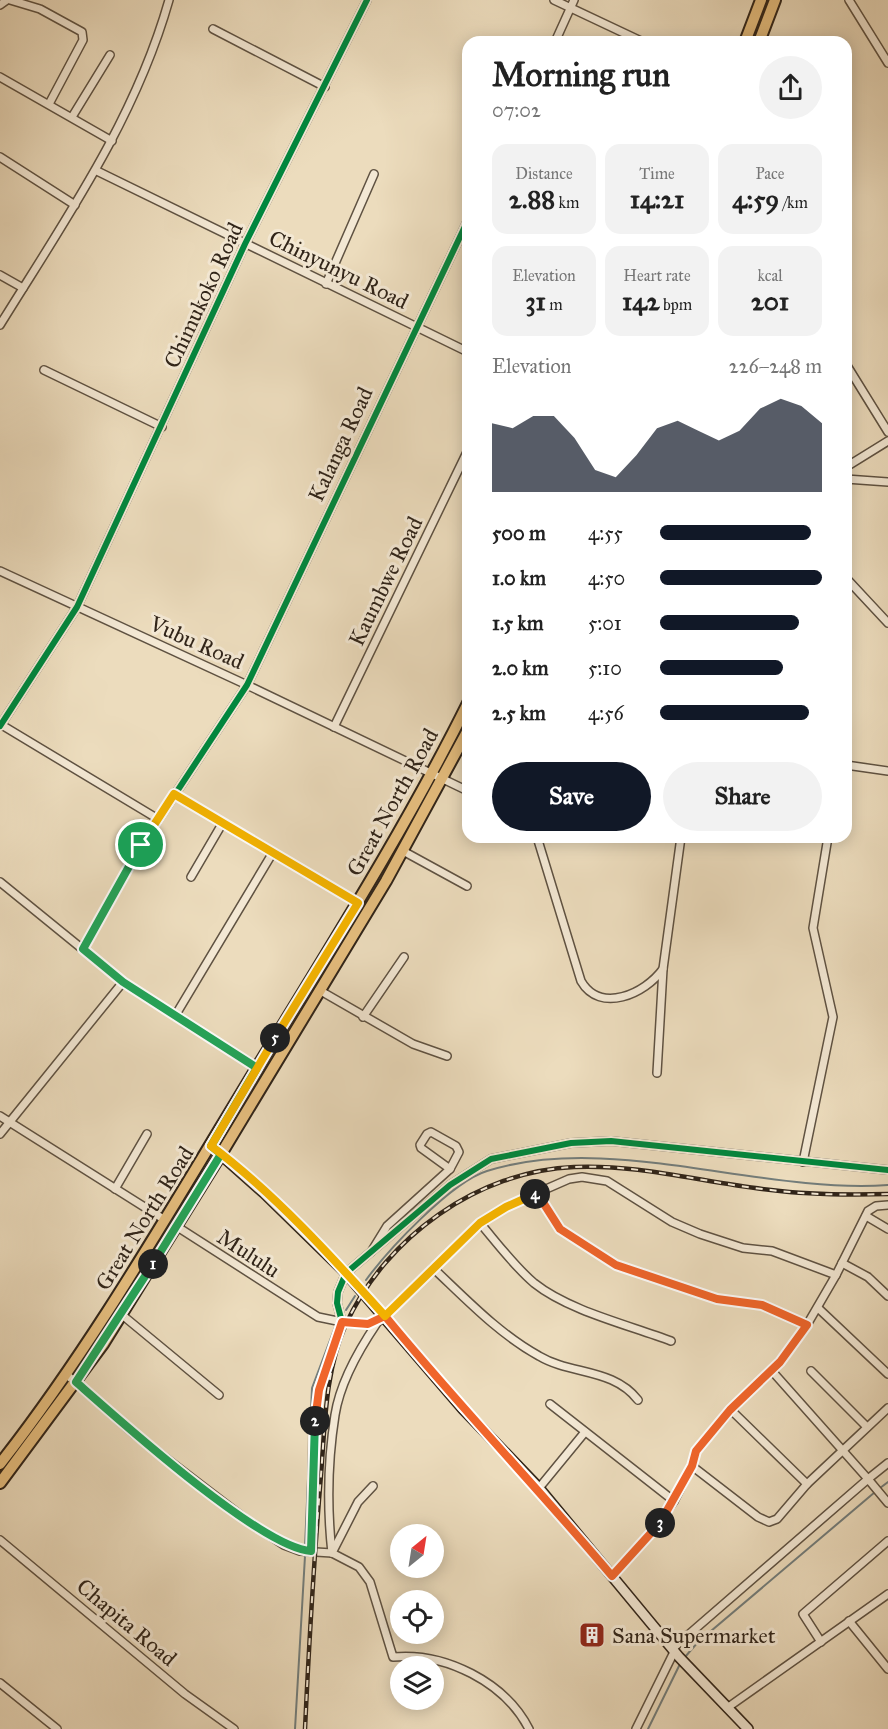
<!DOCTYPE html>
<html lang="en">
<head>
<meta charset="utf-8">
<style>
	:root { --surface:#fff; --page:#f2f2f2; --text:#222; --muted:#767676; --accent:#111827 }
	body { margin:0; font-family:"IM FELL Great Primer",serif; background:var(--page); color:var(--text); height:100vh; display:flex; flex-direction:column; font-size:22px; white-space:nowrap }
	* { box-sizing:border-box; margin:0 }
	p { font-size:20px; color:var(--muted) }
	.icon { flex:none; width:33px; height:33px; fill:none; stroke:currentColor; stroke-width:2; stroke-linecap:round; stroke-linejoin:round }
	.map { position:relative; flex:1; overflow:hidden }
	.drawer { position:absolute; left:462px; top:36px; width:390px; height:807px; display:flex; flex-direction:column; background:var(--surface); border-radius:18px; box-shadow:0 3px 15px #0003 }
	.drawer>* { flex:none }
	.needle { width:39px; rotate:30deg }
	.fabs { position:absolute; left:390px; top:1524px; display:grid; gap:12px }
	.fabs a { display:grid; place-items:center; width:54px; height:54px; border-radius:50%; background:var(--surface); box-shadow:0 3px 15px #0003; font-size:30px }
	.pin { position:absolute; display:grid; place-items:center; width:51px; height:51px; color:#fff; margin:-26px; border:3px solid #fff; border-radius:50%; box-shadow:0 2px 6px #0007 }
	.km { position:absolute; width:30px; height:30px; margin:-15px; border-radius:50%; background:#222; color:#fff; font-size:16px; line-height:30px; text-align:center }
	.round { display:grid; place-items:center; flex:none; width:63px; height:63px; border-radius:32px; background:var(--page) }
	.summary { display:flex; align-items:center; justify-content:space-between; height:102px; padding:0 30px }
	h1 { font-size:33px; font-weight:700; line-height:45px }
	.figures { display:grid; grid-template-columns:repeat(3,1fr); gap:9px; height:102px; padding:6px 30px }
	.figures div { display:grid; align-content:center; border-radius:15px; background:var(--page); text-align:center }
	.figures b { font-size:26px; font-weight:700 }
	.figures small { font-size:16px; font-weight:400 }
	.figures p { font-size:16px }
	.chart { height:168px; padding:12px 30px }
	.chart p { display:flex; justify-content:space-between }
	.chart svg { width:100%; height:108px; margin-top:6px; fill:var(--accent); opacity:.7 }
	.action { display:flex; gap:12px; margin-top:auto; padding:12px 30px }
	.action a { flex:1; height:69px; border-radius:36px; background:var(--accent); color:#fff; font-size:24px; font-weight:700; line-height:69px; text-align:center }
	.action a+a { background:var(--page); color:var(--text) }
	ul { padding:0 30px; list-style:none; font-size:20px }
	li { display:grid; grid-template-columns:96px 72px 1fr; align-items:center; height:45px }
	li i { height:15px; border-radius:8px; background:var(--accent) }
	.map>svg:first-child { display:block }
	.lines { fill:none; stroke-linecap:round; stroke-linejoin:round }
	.stream { stroke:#737d7b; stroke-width:2 }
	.minor-casing { stroke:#5f5242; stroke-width:10 }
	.secondary-casing { stroke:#302419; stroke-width:12 }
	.primary-casing { stroke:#302419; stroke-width:14 }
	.minor { stroke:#f3e8d4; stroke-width:7 }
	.secondary { stroke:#f3e8d4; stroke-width:9 }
	.primary { stroke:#e6be7e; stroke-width:10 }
	.rail-casing { stroke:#302419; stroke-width:4.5 }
	.rail { stroke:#f3e8d4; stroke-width:2; stroke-dasharray:7; stroke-linecap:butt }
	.cycleway-casing { stroke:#f3e8d4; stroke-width:10 }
	.cycleway { stroke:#00873e; stroke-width:6 }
	.split-1-casing { stroke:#fff; stroke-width:12 }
	.split-2-casing { stroke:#fff; stroke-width:12 }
	.split-3-casing { stroke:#fff; stroke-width:12 }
	.split-4-casing { stroke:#fff; stroke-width:12 }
	.split-5-casing { stroke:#fff; stroke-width:12 }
	.split-6-casing { stroke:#fff; stroke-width:12 }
	.split-1 { stroke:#22a559; stroke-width:8 }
	.split-2 { stroke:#22a559; stroke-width:8 }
	.split-3 { stroke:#f0652b; stroke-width:8 }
	.split-4 { stroke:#f0652b; stroke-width:8 }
	.split-5 { stroke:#f5b400; stroke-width:8 }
	.split-6 { stroke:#f5b400; stroke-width:8 }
	.labels { text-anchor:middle; stroke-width:6; stroke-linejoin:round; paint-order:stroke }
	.street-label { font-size:22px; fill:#302419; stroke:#f3e8d4 }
	.poi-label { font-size:22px; fill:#302419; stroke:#f3e8d4; text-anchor:start }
</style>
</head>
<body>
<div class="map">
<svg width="888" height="1729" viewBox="0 0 888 1729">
	<rect width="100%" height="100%" fill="#ecdcbd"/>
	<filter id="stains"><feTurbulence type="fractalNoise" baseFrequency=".00333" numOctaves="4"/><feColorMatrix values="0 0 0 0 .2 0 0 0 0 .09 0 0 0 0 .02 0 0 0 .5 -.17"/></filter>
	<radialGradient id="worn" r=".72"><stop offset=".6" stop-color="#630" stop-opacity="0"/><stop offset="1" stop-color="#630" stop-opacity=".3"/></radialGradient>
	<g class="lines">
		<g class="stream">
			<path d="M366,1280C388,1250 451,1182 487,1171C610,1132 758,1194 888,1185"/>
			<polyline points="346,1310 355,1296"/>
			<polyline points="880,1488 888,1482"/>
			<polyline points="305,1547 312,1388 335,1327"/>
			<polyline points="685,1657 698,1642 875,1492"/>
			<polyline points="295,1729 305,1556"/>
			<polyline points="648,1729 680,1664"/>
		</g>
		<g class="minor-casing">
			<g id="minor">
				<polyline points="10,0 40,9 82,32 83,40 49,104"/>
				<polyline points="554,0 643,42"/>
				<polyline points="849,0 888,63"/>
				<polyline points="0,5 7,0"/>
				<polyline points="213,29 325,87"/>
				<polyline points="555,42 574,0"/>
				<polyline points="0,77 112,141"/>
				<polyline points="72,117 110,55"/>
				<polyline points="0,157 75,205"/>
				<polyline points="97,171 468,352"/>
				<polyline points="0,275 23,288"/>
				<polyline points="326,284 374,174"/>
				<path d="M0,325C65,220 135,120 169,0"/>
				<polyline points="846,364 888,432"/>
				<polyline points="44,370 162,427"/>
				<polyline points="846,467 888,441"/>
				<polyline points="846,479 888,482"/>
				<polyline points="0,571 247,685 468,791"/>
				<polyline points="846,578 888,623"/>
				<polyline points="0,724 158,819"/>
				<polyline points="0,726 77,607 245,244 367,0"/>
				<polyline points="334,727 468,450"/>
				<polyline points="846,765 888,771"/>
				<polyline points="174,794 358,903"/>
				<path d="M537,837L581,981C600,1014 645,994 663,969L681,837"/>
				<polyline points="403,851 467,886"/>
				<polyline points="191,877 222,824"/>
				<polyline points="0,882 123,982 257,1068"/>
				<polyline points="83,949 143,843 247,685 468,220"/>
				<polyline points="319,990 413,1044 447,1056"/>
				<polyline points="175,1016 272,854"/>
				<polyline points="363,1017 404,957"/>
				<polyline points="657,1073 663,969"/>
				<polyline points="0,1116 165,1220"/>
				<polygon points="431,1132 456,1146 459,1152 450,1169 421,1148 420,1145 427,1134"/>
				<polyline points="0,1134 123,982"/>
				<polyline points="803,1162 833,1017 813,928 828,837"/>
				<polyline points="115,1189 147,1134"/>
				<polyline points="537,1193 560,1229 616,1265 717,1299 763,1305 807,1325"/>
				<polyline points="866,1216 888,1229"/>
				<path d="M480,1223C497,1243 514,1266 534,1283C569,1311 629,1325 671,1341"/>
				<polyline points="176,1226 318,1317 347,1323 368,1324 380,1320"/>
				<polyline points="371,1252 387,1226 450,1169"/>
				<polyline points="842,1263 868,1277 888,1296"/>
				<path d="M433,1268C466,1299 499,1334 539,1356C571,1375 613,1368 638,1400"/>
				<polyline points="818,1308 888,1374"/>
				<polyline points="121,1314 219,1395"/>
				<polyline points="772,1371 868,1479 888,1463"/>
				<polyline points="811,1371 867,1427"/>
				<path d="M67,1375L133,1433L248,1521L284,1545L300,1551L332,1553L359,1567L370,1582L393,1657C445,1652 505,1682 529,1729"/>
				<polyline points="550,1404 674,1501"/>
				<polyline points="731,1410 807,1484"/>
				<polyline points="692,1466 758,1517 769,1522 777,1519 807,1484 888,1408"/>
				<polyline points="539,1488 585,1432"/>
				<polyline points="0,1540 185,1694 234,1729"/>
				<polyline points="311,1552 313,1431 319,1391 342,1322 337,1303 338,1292 346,1273 450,1185 491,1159 571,1143 611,1141 888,1170"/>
				<path d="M332,1553C327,1508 328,1459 335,1415C340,1383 360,1348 377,1323L480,1223L506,1207L537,1193L569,1179L582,1177L607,1181L672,1222L700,1234L743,1248L772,1251L836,1275"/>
				<polyline points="332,1553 358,1502 373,1486"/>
				<polyline points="612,1576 657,1526 674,1501 692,1466 696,1451 731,1410 776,1366 804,1330 836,1275 868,1211 876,1206 888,1205"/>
				<polyline points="849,1621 888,1669"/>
				<polyline points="821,1642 803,1614 888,1541"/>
				<polyline points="672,1649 868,1479 888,1503"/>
				<polyline points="0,1683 57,1729"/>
				<polyline points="727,1708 888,1594"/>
				<polyline points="636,1729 674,1652"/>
			</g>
		</g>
		<g class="secondary-casing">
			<polyline id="secondary" points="211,1146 264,1193 346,1273 463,1409 539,1488 679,1657 748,1729"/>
		</g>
		<g class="primary-casing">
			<g id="primary">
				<polyline points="745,42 761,0"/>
				<polyline points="759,42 775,0"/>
				<path d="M0,1464C90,1349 162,1224 238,1099C317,968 400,840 468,703"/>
				<polyline points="0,1483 103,1344 221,1154 386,881 468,730"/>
			</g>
		</g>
		<use href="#minor" class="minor"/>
		<use href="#secondary" class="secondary"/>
		<use href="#primary" class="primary"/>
		<g class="rail-casing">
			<path id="rail" d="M305,1729C309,1644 314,1559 321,1475C325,1425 325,1371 346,1324C386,1237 478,1171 574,1167C640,1164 705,1183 771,1190C810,1195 849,1195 888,1194"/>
		</g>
		<use href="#rail" class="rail"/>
		<g class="cycleway-casing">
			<g id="cycleway">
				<polyline points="0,726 77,607 245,244 367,0"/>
				<polyline points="83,949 143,843 247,685 468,220"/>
				<polyline points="311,1552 313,1431 319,1391 342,1322 337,1303 338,1292 346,1273 450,1185 491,1159 571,1143 611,1141 888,1170"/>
			</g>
		</g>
		<use href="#cycleway" class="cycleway"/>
	</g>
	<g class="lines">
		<g class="split-1-casing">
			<polyline id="split-1" points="141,845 83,949 123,982 257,1068 211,1146 221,1154 153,1264"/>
		</g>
		<g class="split-2-casing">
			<path id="split-2" d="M153,1264L76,1382C118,1419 261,1548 311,1551L315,1421"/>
		</g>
		<g class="split-3-casing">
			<path id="split-3" d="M315,1421L319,1390L342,1322L368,1324L385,1316C458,1405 538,1488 612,1576L660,1523"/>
		</g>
		<g class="split-4-casing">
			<polyline id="split-4" points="535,1194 537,1193 560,1229 616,1265 717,1299 762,1305 807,1325 780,1362 730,1410 696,1451 692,1466 660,1523"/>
		</g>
		<g class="split-5-casing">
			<path id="split-5" d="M275,1038L211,1146C273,1192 334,1259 385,1316L480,1223L506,1207L535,1194"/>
		</g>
		<g class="split-6-casing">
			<polyline id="split-6" points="141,845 174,794 358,903 275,1038"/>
		</g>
		<use href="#split-1" class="split-1"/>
		<use href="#split-2" class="split-2"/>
		<use href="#split-3" class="split-3"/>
		<use href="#split-4" class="split-4"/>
		<use href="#split-5" class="split-5"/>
		<use href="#split-6" class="split-6"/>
	</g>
	<defs>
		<g id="building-square" transform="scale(1.35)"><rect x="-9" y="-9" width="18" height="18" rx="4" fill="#8f2418" stroke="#f3e8d4"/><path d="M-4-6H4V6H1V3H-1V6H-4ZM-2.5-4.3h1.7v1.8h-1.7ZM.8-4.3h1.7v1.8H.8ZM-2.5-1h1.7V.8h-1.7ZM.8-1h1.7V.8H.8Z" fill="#fff"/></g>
	</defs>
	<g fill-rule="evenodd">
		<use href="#building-square" x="592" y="1635"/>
	</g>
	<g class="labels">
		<g class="street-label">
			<text transform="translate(339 269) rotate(26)" y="8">Chinyunyu Road</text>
			<text transform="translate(203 295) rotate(-65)" y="8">Chimukoko Road</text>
			<text transform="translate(340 444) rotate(-65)" y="8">Kalanga Road</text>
			<text transform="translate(385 581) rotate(-64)" y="8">Kaumbwe Road</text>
			<text transform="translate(197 642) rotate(24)" y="8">Vubu Road</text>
			<text transform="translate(392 802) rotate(-61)" y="8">Great North Road</text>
			<text transform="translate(144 1218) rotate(-58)" y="8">Great North Road</text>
			<text transform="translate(249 1253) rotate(33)" y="8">Mululu</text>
			<text transform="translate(127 1622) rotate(40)" y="8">Chapita Road</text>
		</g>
		<g class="poi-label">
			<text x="612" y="1643">Sana Supermarket</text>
		</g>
	</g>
	<rect width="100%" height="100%" filter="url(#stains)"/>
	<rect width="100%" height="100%" fill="url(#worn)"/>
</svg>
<div class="fabs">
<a><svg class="needle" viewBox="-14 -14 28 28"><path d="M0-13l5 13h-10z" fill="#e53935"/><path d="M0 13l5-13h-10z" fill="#767676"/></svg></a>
<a><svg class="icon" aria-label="locate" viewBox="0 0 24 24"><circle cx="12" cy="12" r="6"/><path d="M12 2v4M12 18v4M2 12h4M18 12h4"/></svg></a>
<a><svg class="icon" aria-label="layers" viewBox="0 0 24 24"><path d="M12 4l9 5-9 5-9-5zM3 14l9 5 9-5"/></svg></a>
</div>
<div class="pin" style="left:141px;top:845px;background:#1e9e55"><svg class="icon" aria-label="arrive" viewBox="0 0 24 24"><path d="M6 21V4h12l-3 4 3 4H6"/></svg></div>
<b class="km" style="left:153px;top:1264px">1</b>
<b class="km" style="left:315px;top:1421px">2</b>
<b class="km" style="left:660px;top:1523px">3</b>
<b class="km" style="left:535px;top:1194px">4</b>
<b class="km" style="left:275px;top:1038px">5</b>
<section class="drawer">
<div class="summary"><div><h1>Morning run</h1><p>07:02</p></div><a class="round"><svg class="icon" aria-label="share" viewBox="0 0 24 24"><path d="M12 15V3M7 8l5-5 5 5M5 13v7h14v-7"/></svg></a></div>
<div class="figures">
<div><p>Distance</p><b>2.88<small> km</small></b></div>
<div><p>Time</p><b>14:21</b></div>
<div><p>Pace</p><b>4:59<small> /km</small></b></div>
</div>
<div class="figures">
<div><p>Elevation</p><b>31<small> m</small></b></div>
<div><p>Heart rate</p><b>142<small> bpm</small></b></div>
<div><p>kcal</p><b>201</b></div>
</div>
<div class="chart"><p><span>Elevation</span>226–248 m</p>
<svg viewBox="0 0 160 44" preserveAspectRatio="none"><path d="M0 44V16L10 18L20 13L30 13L40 22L50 35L60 38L70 29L80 18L90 15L100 19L110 23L120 19L130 10L140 6L150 9L160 16V44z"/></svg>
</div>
<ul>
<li><b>500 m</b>4:55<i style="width:93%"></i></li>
<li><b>1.0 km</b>4:50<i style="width:100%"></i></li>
<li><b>1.5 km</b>5:01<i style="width:86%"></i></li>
<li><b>2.0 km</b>5:10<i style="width:76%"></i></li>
<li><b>2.5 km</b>4:56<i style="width:92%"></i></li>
</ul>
<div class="action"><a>Save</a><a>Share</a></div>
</section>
</div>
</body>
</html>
